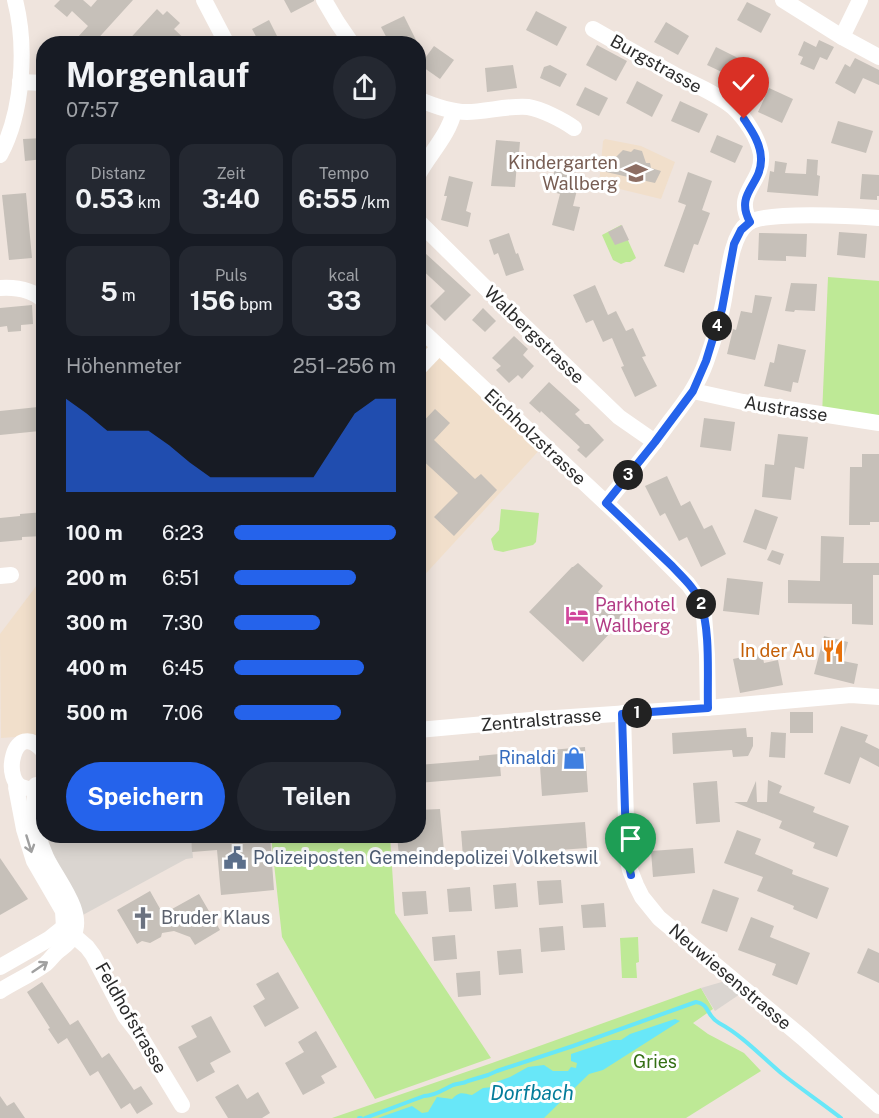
<!DOCTYPE html>
<html lang="de">
<head>
<meta charset="utf-8">
<style>
	:root { --surface:#171b24; --page:#242831; --text:#f1f3f6; --muted:#9ea1a6; --accent:#2563eb }
	body { margin:0; font-family:"Public Sans",sans-serif; background:var(--page); color:var(--text); height:100vh; display:flex; flex-direction:column; font-size:22px; white-space:nowrap }
	* { box-sizing:border-box; margin:0 }
	p { font-size:20px; color:var(--muted) }
	.icon { flex:none; width:33px; height:33px; fill:none; stroke:currentColor; stroke-width:2; stroke-linecap:round; stroke-linejoin:round }
	.map { position:relative; flex:1; overflow:hidden }
	.sheet { position:absolute; left:36px; top:36px; width:390px; height:807px; display:flex; flex-direction:column; background:var(--surface); border-radius:24px; box-shadow:0 3px 15px #0003 }
	.sheet>* { flex:none }
	.pin { position:absolute; display:grid; place-items:center; width:51px; height:51px; color:#fff; margin:-62px -26px; border-radius:50% 50% 50% 0; rotate:-45deg; box-shadow:0 0 6px #0007 }
	.pin .icon { rotate:45deg }
	.km { position:absolute; width:30px; height:30px; margin:-15px; border-radius:50%; background:#222; color:#fff; font-size:16px; line-height:30px; text-align:center }
	.round { display:grid; place-items:center; flex:none; width:63px; height:63px; border-radius:32px; background:var(--page) }
	.summary { display:flex; align-items:center; justify-content:space-between; height:102px; padding:0 30px }
	h1 { font-size:33px; font-weight:700; line-height:45px }
	.stats { display:grid; grid-template-columns:repeat(3,1fr); gap:9px; height:102px; padding:6px 30px }
	.stats div { display:grid; align-content:center; border-radius:15px; background:var(--page); text-align:center }
	.stats b { font-size:26px; font-weight:700 }
	.stats small { font-size:16px; font-weight:400 }
	.stats p { font-size:16px }
	.chart { height:168px; padding:12px 30px }
	.chart p { display:flex; justify-content:space-between }
	.chart svg { width:100%; height:108px; margin-top:6px; fill:var(--accent); opacity:.7 }
	.primary-button { display:flex; gap:12px; margin-top:auto; padding:12px 30px }
	.primary-button a { flex:1; height:69px; border-radius:36px; background:var(--accent); color:#fff; font-size:24px; font-weight:700; line-height:69px; text-align:center }
	.primary-button a+a { background:var(--page); color:var(--text) }
	ul { padding:0 30px; list-style:none; font-size:20px }
	li { display:grid; grid-template-columns:96px 72px 1fr; align-items:center; height:45px }
	li i { height:15px; border-radius:8px; background:var(--accent) }
	.map>svg:first-child { display:block }
	.education { fill:#f1dfcb }
	.green { fill:#bee996 }
	.pitch { fill:#d6f190 }
	.plaza { fill:#dad5d0 }
	.water { fill:#68e7f8 }
	.lines { fill:none; stroke-linecap:round; stroke-linejoin:round }
	.stream { stroke:#68e7f8; stroke-width:4 }
	.building { fill:#c6c0b9 }
	.minor { stroke:#fff; stroke-width:16 }
	.oneway { stroke:#a0a0a0 }
	.route-casing { stroke:#fff; stroke-width:12 }
	.route { stroke:#2563eb; stroke-width:8 }
	.labels { text-anchor:middle; stroke-width:6; stroke-linejoin:round; paint-order:stroke }
	.street-label { font-size:18px; fill:#2c2c2c; stroke:#fff }
	.education-label { font-size:18px; fill:#785e54; stroke:#fff; text-anchor:end }
	.hotel-label { font-size:18px; fill:#b23c85; stroke:#fff; text-anchor:start }
	.food-label { font-size:18px; fill:#c56008; stroke:#fff; text-anchor:end }
	.shop-label { font-size:18px; fill:#366cbe; stroke:#fff; text-anchor:end }
	.service-label { font-size:18px; fill:#4e5e75; stroke:#fff; text-anchor:start }
	.worship-label { font-size:18px; fill:#5b616d; stroke:#fff; text-anchor:start }
	.park-label { font-size:18px; fill:#357015; stroke:#fff }
	.water-label { font-size:20px; font-style:italic; fill:#047c9a; stroke:#fff }
</style>
</head>
<body>
<div class="map">
<svg width="879" height="1118" viewBox="0 0 879 1118">
	<rect width="100%" height="100%" fill="#efe4dd"/>
	<g class="education">
		<polygon points="605,139 641,146 675,162 661,199 599,184 603,141"/>
		<polygon points="418,338 544,445 419,581 418,581"/>
		<polygon points="43,577 43,735 1,738 0,634"/>
	</g>
	<g class="green">
		<polygon points="621,225 636,258 630,262 626,262 621,264 613,260 602,235"/>
		<polygon points="828,277 879,281 879,416 822,415"/>
		<polygon points="501,509 539,513 536,542 533,545 503,552 494,550 491,539 499,530"/>
		<polygon points="271,836 390,836 395,913 491,1058 375,1099 282,937"/>
		<polygon points="638,937 639,962 636,963 637,978 622,978 620,938"/>
		<polygon points="701,988 713,1009 693,1023 708,1034 744,1053 761,1071 686,1118 332,1118 492,1063"/>
	</g>
	<polygon class="pitch" points="38,654 43,654 44,731 42,731"/>
	<g class="plaza">
		<polygon points="43,795 44,836 191,836 193,858 186,859 81,916 78,907 49,855 40,826 37,805 38,796"/>
		<polygon points="732,979 746,990 715,1011 701,988"/>
	</g>
	<path class="water" d="M675,1019L680,1021L603,1070L589,1074L544,1118H378L412,1106L422,1113L428,1112L437,1097L452,1099C460,1091 462,1093 472,1095L483,1088L493,1087L496,1082L510,1077L528,1067L544,1065L553,1071H568L571,1067L576,1068L577,1063L571,1061V1054L613,1040H621L630,1034Z"/>
	<g class="lines">
		<g class="stream">
			<polyline points="359,1118 361,1118"/>
			<path d="M365,1118L424,1096C435,1096 444,1089 453,1085C459,1083 463,1084 468,1081L488,1075L497,1071L573,1046L696,1002C710,1004 706,1016 719,1023C743,1036 761,1056 781,1073C801,1089 822,1103 841,1118"/>
		</g>
	</g>
	<g class="building">
		<polygon points="60,0 83,0 91,7 97,0 133,0 93,44 84,44 77,38 88,26 72,11 67,17 54,6"/>
		<polygon points="284,0 314,0 314,1 291,13"/>
		<polygon points="747,2 771,14 761,33 737,20"/>
		<polygon points="157,9 163,15 167,11 180,23 174,29 190,44 125,44"/>
		<polygon points="536,11 567,27 557,46 526,30"/>
		<polygon points="404,16 418,44 390,44 381,27"/>
		<polygon points="269,20 281,44 260,44 252,29"/>
		<polygon points="666,22 689,36 678,55 654,42"/>
		<polygon points="819,40 834,47 827,60 820,57 814,70 800,64 803,57 798,55 804,41 816,47"/>
		<polygon points="597,45 627,61 616,81 586,65"/>
		<polygon points="434,46 454,60 440,79 420,65"/>
		<polygon points="716,47 748,63 741,77 727,71 726,74 707,65"/>
		<polygon points="855,58 879,70 879,85 863,78 855,94 835,83 845,64 850,67"/>
		<polygon points="513,65 517,88 487,92 485,68"/>
		<polygon points="550,65 567,74 560,87 540,78 544,67"/>
		<polygon points="637,81 663,95 652,117 626,103"/>
		<polygon points="585,87 608,98 599,116 576,105"/>
		<polygon points="769,88 793,99 782,123 758,112"/>
		<polygon points="680,101 708,114 699,133 671,121"/>
		<polygon points="838,121 873,131 866,153 831,143"/>
		<polygon points="717,135 743,146 735,163 710,152"/>
		<polygon points="44,138 44,159 25,161 23,139"/>
		<polygon points="496,140 520,142 518,164 517,163 515,187 491,186"/>
		<polygon points="634,149 642,151 646,163 650,163 651,168 661,171 655,183 606,172 604,165 612,158 615,158 623,150 631,152"/>
		<polygon points="807,159 818,160 817,175 820,176 818,196 767,192 770,171 774,172 775,161 787,163 785,173 806,174"/>
		<polygon points="555,168 581,174 573,206 580,207 574,231 552,225 560,194 550,191"/>
		<polygon points="688,172 712,181 702,210 710,213 698,245 694,244 684,273 664,266 686,205 678,202"/>
		<polygon points="862,174 879,175 879,196 877,196 877,200 860,199"/>
		<polygon points="449,176 473,182 466,211 471,213 468,227 441,220 447,196 444,196"/>
		<polygon points="26,193 32,258 9,260 2,195"/>
		<polygon points="622,225 629,240 615,245 608,232"/>
		<polygon points="839,232 867,234 865,258 837,255"/>
		<polygon points="509,233 516,254 518,253 524,270 506,276 498,253 494,255 489,240"/>
		<polygon points="759,233 807,234 806,257 786,256 786,261 758,260"/>
		<polygon points="425,253 471,295 445,321 430,306 445,291 418,266 418,260"/>
		<polygon points="791,283 817,284 815,311 795,310 794,312 785,311"/>
		<polygon points="595,285 608,315 616,311 626,331 633,328 646,356 642,357 657,386 635,397 621,367 624,366 612,338 603,342 593,320 586,323 573,295"/>
		<polygon points="755,295 772,297 755,360 727,354 733,329 736,330 741,311 752,313"/>
		<polygon points="32,305 33,324 21,325 21,331 8,332 7,326 0,327 0,308"/>
		<polygon points="483,308 496,321 485,332 472,320"/>
		<polygon points="514,336 528,349 523,355 534,366 522,379 518,375 509,383 496,370 501,366 492,358"/>
		<polygon points="778,344 806,350 798,383 793,382 791,392 764,386 770,362 774,363"/>
		<polygon points="549,382 580,410 575,414 585,424 589,424 604,440 586,458 577,450 580,447 541,411 540,413 529,403"/>
		<polygon points="38,407 40,431 0,435 0,411"/>
		<polygon points="435,409 450,423 434,440 475,479 481,474 497,490 454,536 434,517 458,493 418,456 418,427"/>
		<polygon points="704,418 735,422 731,451 700,447"/>
		<polygon points="778,434 808,437 804,469 795,467 791,500 762,497 765,464 774,465"/>
		<polygon points="862,454 879,454 879,522 870,522 870,525 849,525 850,467 862,467"/>
		<polygon points="667,476 681,506 690,501 704,529 712,525 726,554 701,567 687,537 679,541 665,513 660,516 645,486"/>
		<polygon points="755,509 778,517 766,550 743,542"/>
		<polygon points="44,512 44,536 22,537 22,540 0,542 0,518 20,516 20,514"/>
		<polygon points="821,536 844,537 843,563 879,563 879,575 873,575 873,625 852,624 852,604 788,603 788,580 820,581"/>
		<polygon points="772,550 784,554 780,565 767,560"/>
		<polygon points="578,563 603,586 598,592 625,617 583,662 529,612 572,567 573,567"/>
		<polygon points="727,578 763,582 759,615 723,611"/>
		<polygon points="824,636 848,642 843,661 858,664 854,684 814,674"/>
		<polygon points="762,653 764,663 778,660 783,685 740,693 733,659"/>
		<rect x="790" y="712" width="23" height="21"/>
		<polygon points="841,726 868,735 865,742 879,749 879,767 860,757 850,784 824,774"/>
		<polygon points="746,728 747,737 753,737 753,746 748,756 733,757 732,750 673,754 672,733"/>
		<polygon points="771,732 786,733 785,758 769,757"/>
		<polygon points="585,747 588,792 542,796 539,751"/>
		<polygon points="499,754 501,776 418,783 418,765 479,760 479,756"/>
		<polygon points="768,780 782,786 779,793 815,807 813,812 849,826 837,857 813,848 815,843 779,828 782,821 734,802 747,802 756,781 757,802 767,802"/>
		<polygon points="717,781 720,822 696,824 693,783"/>
		<polygon points="440,809 445,861 400,865 397,836 418,836 418,810"/>
		<polygon points="585,822 587,848 463,857 461,831"/>
		<polygon points="737,830 761,839 755,854 793,870 792,874 829,888 817,919 793,909 794,906 757,891 763,877 724,863"/>
		<polygon points="191,836 270,836 274,890 221,895 217,850 192,852"/>
		<polygon points="693,848 695,873 653,877 651,851"/>
		<polygon points="0,858 28,899 0,915"/>
		<polygon points="561,880 563,903 539,905 537,881"/>
		<polygon points="516,883 518,907 495,909 493,885"/>
		<polygon points="470,887 472,911 449,912 447,889"/>
		<polygon points="713,889 739,898 727,932 701,923"/>
		<polygon points="150,891 163,914 199,894 220,930 195,945 190,937 174,931 162,933 161,937 150,943 142,941 137,944 117,910"/>
		<polygon points="426,891 428,914 404,916 402,892"/>
		<polygon points="604,903 606,927 583,928 581,905"/>
		<polygon points="751,917 774,926 770,937 810,953 797,985 772,975 776,964 738,950"/>
		<polygon points="563,926 565,950 541,952 539,928"/>
		<polygon points="455,935 457,959 434,961 432,937"/>
		<polygon points="868,948 879,953 879,983 857,973"/>
		<polygon points="521,949 523,973 499,975 497,951"/>
		<polygon points="480,971 481,995 458,997 456,973"/>
		<polygon points="278,972 299,1008 265,1027 253,1006 265,999 256,984"/>
		<polygon points="42,982 70,1025 78,1020 102,1058 109,1053 134,1090 141,1086 153,1104 137,1114 130,1103 121,1109 98,1071 90,1076 67,1038 58,1044 48,1029 50,1028 27,992"/>
		<polygon points="211,1016 231,1052 210,1063 215,1072 197,1082 178,1047 197,1037 191,1026"/>
		<polygon points="316,1031 337,1067 321,1076 325,1083 303,1095 285,1063 304,1052 298,1042"/>
		<polygon points="238,1084 247,1099 258,1092 270,1113 262,1118 228,1118 215,1097"/>
		<polygon points="0,1096 7,1106 14,1102 25,1118 0,1118"/>
	</g>
	<g class="lines">
		<g class="minor">
			<polyline points="204,0 227,44"/>
			<polyline points="324,0 337,22 352,44"/>
			<polyline points="783,0 842,37 879,57"/>
			<path d="M593,29C621,45 649,61 677,76C696,85 717,94 733,107C745,118 758,137 761,154C764,183 733,192 750,222"/>
			<polyline points="842,37 860,0"/>
			<polyline points="20,82 44,83"/>
			<path d="M418,99C434,106 450,112 467,112C485,112 511,105 528,107C541,109 563,120 574,128"/>
			<path d="M0,155C23,112 27,47 15,0"/>
			<path d="M418,175C429,154 449,135 454,111"/>
			<polyline points="418,221 517,319 619,417 655,442"/>
			<path d="M0,288C16,287 32,289 44,301"/>
			<polyline points="418,327 624,520 688,584 700,601 704,615 707,655 708,708"/>
			<polyline points="418,369 439,347"/>
			<polyline points="693,391 743,402 879,423"/>
			<path d="M606,503C627,477 649,451 668,424C684,403 697,387 706,362C712,345 718,327 722,309C728,286 728,238 748,223C765,211 855,216 879,218"/>
			<polyline points="0,576 11,575"/>
			<polyline points="623,713 627,857 630,870 636,885 642,897 659,918 803,1038 879,1106"/>
			<polyline points="418,730 541,719 718,707 851,695 879,697"/>
			<polyline points="16,787 24,829 34,861 63,911 64,927"/>
			<path d="M25,788C0,785 13,715 44,752"/>
			<polyline points="64,927 87,947 93,955 125,1016 139,1034 182,1105"/>
			<polyline points="0,967 49,939 64,927"/>
			<path d="M0,991C14,982 30,975 44,965C49,962 52,956 57,952C63,947 69,944 73,936C86,912 56,879 46,857C36,835 32,809 36,785"/>
		</g>
	</g>
	<defs><path id="oneway-shaft" d="M-6 0H5M1.5-3L5.5 0L1.5 3" fill="none" stroke-width="1.6" stroke-linecap="round" stroke-linejoin="round" transform="scale(1.5)"/></defs>
	<g class="oneway">
		<use href="#oneway-shaft" transform="translate(29 844) rotate(73)"/>
		<use href="#oneway-shaft" transform="translate(40 967) rotate(-34)"/>
	</g>
	<g class="lines">
		<g class="route-casing">
			<path id="route" d="M631,875L627,857L626,842L622,714L708,708C707,678 711,629 700,602C695,588 682,577 672,566C650,545 628,524 606,503L655,442L693,391L706,361L722,309L734,244L741,230L750,222C734,193 762,185 761,159C761,144 752,131 744,119"/>
		</g>
		<use href="#route" class="route"/>
	</g>
	<defs>
		<g id="school-bare" transform="scale(1.8)"><path d="M0-5L7-2L0 1L-7-2ZM-4 1L0 2.5L4 1V4Q0 6-4 4Z" fill="#8d6e63" stroke="#fff" stroke-width="2.5" paint-order="stroke"/></g>
		<g id="hotel-bare" transform="scale(1.8)"><path d="M-6-4.5h1.5V1H6V5H4.5V3h-9V5H-6ZM-4 0a1.8 1.8 0 1 1 3.6 0ZM.5 0V-2.5h3Q6-2.5 6 0Z" fill="#d1479c" stroke="#fff" stroke-width="2.5" paint-order="stroke"/></g>
		<g id="restaurant-bare" transform="scale(1.8)"><path d="M-5-6h1v4h1v-4h1v4h1v-4h1v5L-1.5 .5V6h-2V.5L-5-1ZM5-6V6H3V1.5H1.5Q1.5-4 5-6Z" fill="#e8710a" stroke="#fff" stroke-width="2.5" paint-order="stroke"/></g>
		<g id="shop-bare" transform="scale(1.8)"><path d="M-5-2.5h2.3a2.7 3.5 0 0 1 5.4 0H5L5.5 6h-11ZM-1.5-2.5h3a1.5 2.3 0 0 0-3 0Z" fill="#3f7fe0" stroke="#fff" stroke-width="2.5" paint-order="stroke"/></g>
		<g id="civic-bare" transform="scale(1.8)"><path d="M-.6-6.5H3V-4.5H.6V-3L4-1V1h2V6H-6V1h2V-1L-.6-3ZM-1.2 2.5V6h2.4V2.5Z" fill="#5c6f8a" stroke="#fff" stroke-width="2.5" paint-order="stroke"/></g>
		<g id="church-bare" transform="scale(1.8)"><path d="M-1.2-6h2.4v3.5h3.3v2.4h-3.3V6h-2.4V-.1h-3.3v-2.4h3.3Z" fill="#6b7280" stroke="#fff" stroke-width="2.5" paint-order="stroke"/></g>
	</defs>
	<g fill-rule="evenodd">
		<use href="#school-bare" x="636" y="173"/>
		<use href="#hotel-bare" x="577" y="615"/>
		<use href="#restaurant-bare" x="833" y="651"/>
		<use href="#shop-bare" x="574" y="758"/>
		<use href="#civic-bare" x="235" y="858"/>
		<use href="#church-bare" x="143" y="918"/>
	</g>
	<g class="labels">
		<g class="street-label">
			<text transform="translate(656 64) rotate(29)" y="6">Burgstrasse</text>
			<text transform="translate(534 335) rotate(44)" y="6">Walbergstrasse</text>
			<text transform="translate(786 409) rotate(9)" y="6">Austrasse</text>
			<text transform="translate(535 437) rotate(43)" y="6">Eichholzstrasse</text>
			<text transform="translate(541 720) rotate(-5)" y="6">Zentralstrasse</text>
			<text transform="translate(730 977) rotate(40)" y="6">Neuwiesenstrasse</text>
			<text transform="translate(131 1018) rotate(60)" y="6">Feldhofstrasse</text>
		</g>
		<g class="education-label">
			<text x="618" y="169">Kindergarten<tspan x="618" dy="21">Wallberg</tspan></text>
		</g>
		<g class="hotel-label">
			<text x="595" y="611">Parkhotel<tspan x="595" dy="21">Wallberg</tspan></text>
		</g>
		<g class="food-label">
			<text x="815" y="657">In der Au</text>
		</g>
		<g class="shop-label">
			<text x="556" y="764">Rinaldi</text>
		</g>
		<g class="service-label">
			<text x="253" y="864">Polizeiposten Gemeindepolizei Volketswil</text>
		</g>
		<g class="worship-label">
			<text x="161" y="924">Bruder Klaus</text>
		</g>
		<g class="park-label">
			<text x="655" y="1068">Gries</text>
		</g>
		<g class="water-label">
			<text x="532" y="1100">Dorfbach</text>
		</g>
	</g>
</svg>
<div class="pin" style="left:631px;top:875px;background:#1e9e55"><svg class="icon" aria-label="arrive" viewBox="0 0 24 24"><path d="M6 21V4h12l-3 4 3 4H6"/></svg></div>
<div class="pin" style="left:744px;top:119px;background:#d93025"><svg class="icon" aria-label="check" viewBox="0 0 24 24"><path d="M5 12l5 5 9-10"/></svg></div>
<b class="km" style="left:637px;top:713px">1</b>
<b class="km" style="left:701px;top:604px">2</b>
<b class="km" style="left:628px;top:475px">3</b>
<b class="km" style="left:717px;top:326px">4</b>
<section class="sheet">
<div class="summary"><div><h1>Morgenlauf</h1><p>07:57</p></div><a class="round"><svg class="icon" aria-label="share" viewBox="0 0 24 24"><path d="M12 15V3M7 8l5-5 5 5M5 13v7h14v-7"/></svg></a></div>
<div class="stats">
<div><p>Distanz</p><b>0.53<small> km</small></b></div>
<div><p>Zeit</p><b>3:40</b></div>
<div><p>Tempo</p><b>6:55<small> /km</small></b></div>
</div>
<div class="stats">
<div><b>5<small> m</small></b></div>
<div><p>Puls</p><b>156<small> bpm</small></b></div>
<div><p>kcal</p><b>33</b></div>
</div>
<div class="chart"><p><span>Höhenmeter</span>251–256 m</p>
<svg viewBox="0 0 160 44" preserveAspectRatio="none"><path d="M0 44V6L10 12L20 19L30 19L40 19L50 25L60 32L70 38L80 38L90 38L100 38L110 38L120 38L130 25L140 12L150 6L160 6V44z"/></svg>
</div>
<ul>
<li><b>100 m</b>6:23<i style="width:100%"></i></li>
<li><b>200 m</b>6:51<i style="width:75%"></i></li>
<li><b>300 m</b>7:30<i style="width:53%"></i></li>
<li><b>400 m</b>6:45<i style="width:80%"></i></li>
<li><b>500 m</b>7:06<i style="width:66%"></i></li>
</ul>
<div class="primary-button"><a>Speichern</a><a>Teilen</a></div>
</section>
</div>
</body>
</html>
